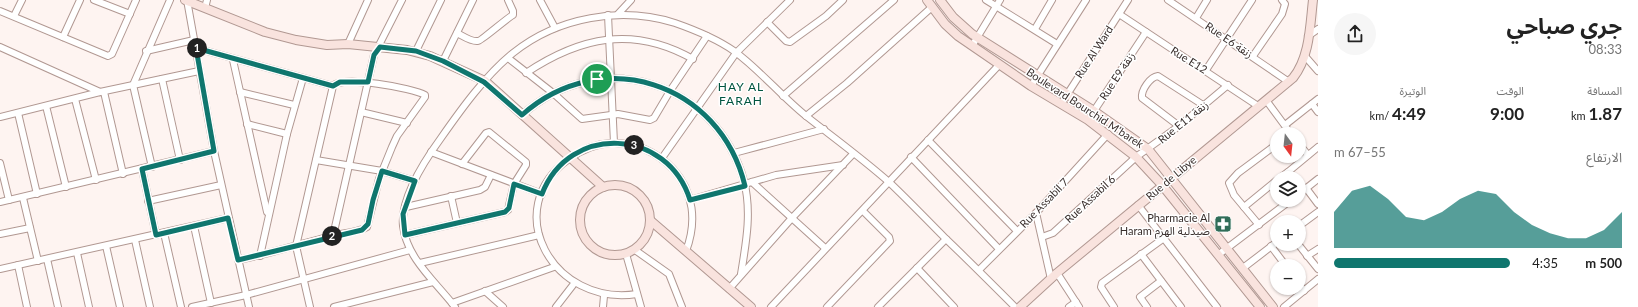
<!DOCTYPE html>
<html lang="ar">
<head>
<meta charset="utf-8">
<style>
	:root { --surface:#fff; --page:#f6f6f6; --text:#222; --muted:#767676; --accent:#0f766e }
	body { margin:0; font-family:Lato,"Noto Sans Arabic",sans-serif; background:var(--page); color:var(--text); direction:rtl; height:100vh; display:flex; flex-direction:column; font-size:15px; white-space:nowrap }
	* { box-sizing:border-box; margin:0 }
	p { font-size:13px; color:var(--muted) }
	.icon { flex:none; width:22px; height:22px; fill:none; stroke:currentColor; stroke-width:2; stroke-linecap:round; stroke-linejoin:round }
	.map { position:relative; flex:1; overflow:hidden; direction:ltr }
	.side { display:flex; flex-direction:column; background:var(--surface); width:320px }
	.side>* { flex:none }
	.needle { width:26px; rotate:165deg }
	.tools { position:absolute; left:1270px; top:127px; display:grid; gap:8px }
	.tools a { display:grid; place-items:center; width:36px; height:36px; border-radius:50%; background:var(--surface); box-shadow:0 1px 3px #0004; font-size:20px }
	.pin { position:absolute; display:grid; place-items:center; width:34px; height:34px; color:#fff; margin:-17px; border:2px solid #fff; border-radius:50%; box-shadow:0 1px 4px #0007 }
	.km { position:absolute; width:20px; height:20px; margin:-10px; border-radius:50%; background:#222; color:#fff; font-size:11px; line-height:20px; text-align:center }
	.round { display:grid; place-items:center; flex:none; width:42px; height:42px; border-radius:21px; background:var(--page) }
	.headline { display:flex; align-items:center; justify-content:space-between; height:68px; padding:0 16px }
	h1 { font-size:22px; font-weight:700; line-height:30px }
	.figures { display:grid; grid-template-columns:repeat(3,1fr); gap:6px; height:68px; padding:4px 16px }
	.figures div { display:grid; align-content:center }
	.figures b { font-size:17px; font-weight:700 }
	.figures small { font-size:11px; font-weight:400 }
	.figures p { font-size:11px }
	.chart { height:112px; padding:8px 16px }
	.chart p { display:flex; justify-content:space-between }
	.chart svg { width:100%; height:72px; margin-top:4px; fill:var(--accent); opacity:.7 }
	ul { padding:0 16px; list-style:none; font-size:13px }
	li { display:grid; grid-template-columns:64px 48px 1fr; align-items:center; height:30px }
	li i { height:10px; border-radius:5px; background:var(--accent) }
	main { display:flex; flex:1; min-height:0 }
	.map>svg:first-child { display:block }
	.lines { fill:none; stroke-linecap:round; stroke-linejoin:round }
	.street-casing { stroke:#b19892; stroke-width:8 }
	.secondary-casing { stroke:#b19892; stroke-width:10 }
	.street { stroke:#fff; stroke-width:6 }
	.secondary { stroke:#f9e3de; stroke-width:8 }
	.route-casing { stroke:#fff; stroke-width:8 }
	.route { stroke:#0f766e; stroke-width:5 }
	.labels { text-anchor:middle; stroke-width:3; stroke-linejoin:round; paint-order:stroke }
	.street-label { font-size:11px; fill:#392f2d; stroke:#fff }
	.poi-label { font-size:11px; fill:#392f2d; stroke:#fff; text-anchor:end }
	.neighbourhood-label { font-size:12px; letter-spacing:1px; fill:#015540; stroke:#fff }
</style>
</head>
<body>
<main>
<section class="side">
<div class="headline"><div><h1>جري صباحي</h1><p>08:33</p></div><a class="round"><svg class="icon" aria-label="share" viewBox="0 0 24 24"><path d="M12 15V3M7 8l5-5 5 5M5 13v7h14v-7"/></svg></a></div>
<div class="figures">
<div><p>المسافة</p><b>1.87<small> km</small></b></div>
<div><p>الوقت</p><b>9:00</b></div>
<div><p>الوتيرة</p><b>4:49<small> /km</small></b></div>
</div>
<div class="chart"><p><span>الارتفاع</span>55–67 m</p>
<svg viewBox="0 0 160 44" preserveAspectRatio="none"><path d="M0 44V22L10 9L20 6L30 14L40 25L50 27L60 22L70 14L80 9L90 11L100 22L110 30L120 35L130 38L140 38L150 33L160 22V44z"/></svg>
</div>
<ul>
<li><b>500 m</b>4:35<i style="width:100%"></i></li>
</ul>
</section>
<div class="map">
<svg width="1318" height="307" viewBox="0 0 1318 307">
	<rect width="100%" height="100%" fill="#fef4f1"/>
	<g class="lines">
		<g class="street-casing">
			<g id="street">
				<polyline points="94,0 130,14"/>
				<polyline points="187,0 214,151 249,307"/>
				<polyline points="540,0 555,28"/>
				<polyline points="986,0 1057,44"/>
				<polyline points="1168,0 1289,82"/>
				<polyline points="205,8 207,0"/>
				<polyline points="0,11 108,56 112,54 136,0"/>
				<polyline points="618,14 631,0"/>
				<polyline points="1119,14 1258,106"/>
				<polyline points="608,15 614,143"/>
				<polyline points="14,16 22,0"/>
				<polyline points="1196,18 1207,0"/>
				<polyline points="767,22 786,41 790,42 826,16 843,0"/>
				<polyline points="1035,29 1052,0"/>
				<path d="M457,33C463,36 471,42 478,41C481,41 507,18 513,15V11L508,0"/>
				<polyline points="1308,36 1318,29"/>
				<polyline points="63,37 80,0"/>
				<polyline points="348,44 368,0"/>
				<polyline points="972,46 1000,0"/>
				<polyline points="0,47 100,92"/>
				<polyline points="196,48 333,86"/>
				<polyline points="146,51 194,40"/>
				<polyline points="416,51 441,0"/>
				<polyline points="1304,55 1318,71"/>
				<polyline points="1253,56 1282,14 1285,4 1282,0"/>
				<polyline points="508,58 553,93 582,119 618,114 650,120 654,118 670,91 707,36"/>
				<polyline points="233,60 267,212"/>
				<polyline points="443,61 473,0"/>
				<polyline points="1206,70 1252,0"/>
				<path d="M526,73C580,37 633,25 693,59"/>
				<polyline points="162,79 180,160"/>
				<polyline points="1031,86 1086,0"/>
				<polyline points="104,92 123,174"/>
				<polyline points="240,92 294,105"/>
				<polyline points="783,96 894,0"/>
				<polyline points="75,99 96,180"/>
				<polyline points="1266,100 1291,134"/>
				<polyline points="1061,104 1128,0"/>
				<polyline points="1312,104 1318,112"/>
				<polyline points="46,106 66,187"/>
				<polyline points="361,112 407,123"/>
				<polyline points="18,113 37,194"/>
				<path d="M522,115C600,45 716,81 744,181C752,212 746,243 741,274"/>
				<polyline points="806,116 847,83 932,7"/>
				<polyline points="0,117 100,92 199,71"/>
				<polyline points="1088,120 1146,32"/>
				<polyline points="247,124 287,134"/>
				<polyline points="1285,125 1318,99"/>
				<path d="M1179,126L1142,98C1141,90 1150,77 1158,76L1203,105"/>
				<polyline points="928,140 1017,231"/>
				<polyline points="1299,144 1308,155"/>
				<polyline points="431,152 542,194"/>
				<polyline points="734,153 824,129"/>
				<polyline points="911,157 999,249"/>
				<polyline points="662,158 736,53 790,0"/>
				<polyline points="316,160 382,171 415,181"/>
				<polyline points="0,163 9,200"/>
				<polyline points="152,167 133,85 170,0"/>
				<polyline points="142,169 156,235"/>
				<polyline points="1280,178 1288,172"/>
				<polyline points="1293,178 1288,172 1318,147"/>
				<polyline points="752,182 825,248"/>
				<polyline points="1306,188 1318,204"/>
				<polyline points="1299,194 1318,179"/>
				<polyline points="451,196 457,223"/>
				<polyline points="23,198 38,261"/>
				<polyline points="690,200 776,175 843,165"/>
				<polyline points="148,201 221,185"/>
				<polyline points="0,202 214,151"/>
				<polyline points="1138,205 1217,307"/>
				<polyline points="406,207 480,190 485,187 491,175"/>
				<polyline points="1244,207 1277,180"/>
				<polyline points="1036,213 1051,279"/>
				<polyline points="1259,225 1234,195 1229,183 1238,173 1277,144"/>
				<polyline points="194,226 211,303"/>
				<polyline points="1299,226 1318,212"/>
				<polyline points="164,233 181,307"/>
				<polyline points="0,234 30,228"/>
				<polyline points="405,235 505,212 508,210 514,184 526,165 526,162 489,132 486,133 462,164"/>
				<polyline points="333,236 374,55 402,0"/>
				<polyline points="1042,237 1053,233 1136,157 1179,126 1228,85"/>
				<polyline points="135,240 150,307"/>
				<polyline points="1298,244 1318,269"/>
				<polyline points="106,246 120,307"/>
				<polyline points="1271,246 1286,266"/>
				<polyline points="635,250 669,274 682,307"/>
				<polyline points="77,253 89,307"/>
				<polyline points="626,254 641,307"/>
				<polyline points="1141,254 1181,307"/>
				<polyline points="1218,255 1291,200"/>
				<polyline points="260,256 287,134 303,78"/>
				<polyline points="1307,256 1318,249"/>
				<polyline points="47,259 58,307"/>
				<path d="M238,260C269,254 300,244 331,236C342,233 357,233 367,227L379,179L392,147L397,136L425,97V95C413,88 341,75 333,86L296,246L310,307"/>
				<polyline points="420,263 539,235"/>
				<polyline points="18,265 27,307"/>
				<polyline points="917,268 954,307"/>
				<polyline points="1243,268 1277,242"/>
				<polyline points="0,269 228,218"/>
				<polyline points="979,270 1036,213 1108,134"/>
				<polyline points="1057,273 1079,307"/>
				<polyline points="1299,284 1304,291"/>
				<polyline points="729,289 791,219 853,154"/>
				<polyline points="485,291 503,307"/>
				<path d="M637,294C552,307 499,208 569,159C581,150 595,144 611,143C635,142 657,152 673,169C694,192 697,222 686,251"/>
				<polyline points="452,303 554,267"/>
				<polyline points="192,307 246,295 410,250"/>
				<polyline points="334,307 433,282"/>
				<path d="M455,307C436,282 407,259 403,226C400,198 425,160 441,138C462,108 485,76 513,53C558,17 621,6 675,23C695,30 717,39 734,51C760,70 781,96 806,116C834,138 863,159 890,183C909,201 927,220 946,239C969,261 992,284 1015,307"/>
				<polyline points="556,307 573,285"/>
				<polyline points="603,307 604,296"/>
				<polyline points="771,307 999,65"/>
				<polyline points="827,307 890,241 889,237 863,211"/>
				<polyline points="878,307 946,239"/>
				<polyline points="1069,307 1076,302"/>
				<polyline points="1114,307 1101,287 1102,283 1164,238"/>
				<polyline points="1147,307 1140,297 1161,281"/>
				<polyline points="1284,307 1318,279"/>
			</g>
		</g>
		<g class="secondary-casing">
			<g id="secondary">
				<polyline points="185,0 265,32 296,40 327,45 348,44 407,50 430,56 485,81 603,187"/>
				<polyline points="927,0 945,24 958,36 1031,86 1088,120 1136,157 1162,185 1260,307"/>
				<polyline points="940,0 953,17 972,34 1094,111 1148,149 1273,307"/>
				<circle cx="615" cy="220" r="35"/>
				<polyline points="651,221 751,307"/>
				<path d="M1020,307L1057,273L1293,78C1310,57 1310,25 1313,0"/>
			</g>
		</g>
		<use href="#street" class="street"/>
		<use href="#secondary" class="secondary"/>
	</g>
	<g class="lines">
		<g class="route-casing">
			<path id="route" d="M380,47L416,51L443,61L484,82L522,115C601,44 720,82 745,186L690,200C668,128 569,123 542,194L514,184L509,208L505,212L405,235L403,214L415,181L382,171L373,200L368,224L362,230L238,260L228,218L156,235L142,169L214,151L196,48L333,86L340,82H368L374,55Z"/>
		</g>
		<use href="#route" class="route"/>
	</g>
	<defs>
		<g id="pharmacy-square" transform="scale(0.9)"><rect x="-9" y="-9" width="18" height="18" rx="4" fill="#306d58" stroke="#fff"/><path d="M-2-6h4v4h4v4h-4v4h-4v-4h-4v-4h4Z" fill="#fff"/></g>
	</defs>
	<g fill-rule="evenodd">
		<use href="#pharmacy-square" x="1223" y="224"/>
	</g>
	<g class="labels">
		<g class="street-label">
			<text transform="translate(1229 40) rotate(34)" y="4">Rue E6 زنقة</text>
			<text transform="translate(1094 52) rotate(-57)" y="4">Rue Al Ward</text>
			<text transform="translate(1189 60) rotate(32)" y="4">Rue E12</text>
			<text transform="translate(1117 76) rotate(-57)" y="4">Rue E9 زنقة</text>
			<text transform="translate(1085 108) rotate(33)" y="4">Boulevard Bourchid M'barek</text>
			<text transform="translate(1183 122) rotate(-39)" y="4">Rue E11 زنقة</text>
			<text transform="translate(1171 178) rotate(-40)" y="4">Rue de Libye</text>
			<text transform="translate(1090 199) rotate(-43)" y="4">Rue Assabil 6</text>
			<text transform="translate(1044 203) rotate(-46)" y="4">Rue Assabil 7</text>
		</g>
		<g class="poi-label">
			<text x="1210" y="222">Pharmacie Al<tspan x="1210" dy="13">Haram صيدلية الهرم</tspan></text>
		</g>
		<g class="neighbourhood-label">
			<text x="741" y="91">HAY AL<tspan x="741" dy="14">FARAH</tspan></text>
		</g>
	</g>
</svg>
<div class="tools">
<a><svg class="needle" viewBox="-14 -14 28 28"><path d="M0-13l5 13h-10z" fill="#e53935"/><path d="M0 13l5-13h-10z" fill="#767676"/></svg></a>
<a><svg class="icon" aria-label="layers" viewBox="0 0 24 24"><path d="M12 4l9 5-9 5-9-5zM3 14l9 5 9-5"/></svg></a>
<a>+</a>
<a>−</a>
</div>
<div class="pin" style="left:597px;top:79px;background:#1e9e55"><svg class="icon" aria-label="arrive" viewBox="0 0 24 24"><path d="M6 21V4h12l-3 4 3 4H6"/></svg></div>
<b class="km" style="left:197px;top:48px">1</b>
<b class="km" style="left:332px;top:236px">2</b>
<b class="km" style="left:634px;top:145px">3</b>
</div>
</main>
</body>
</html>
